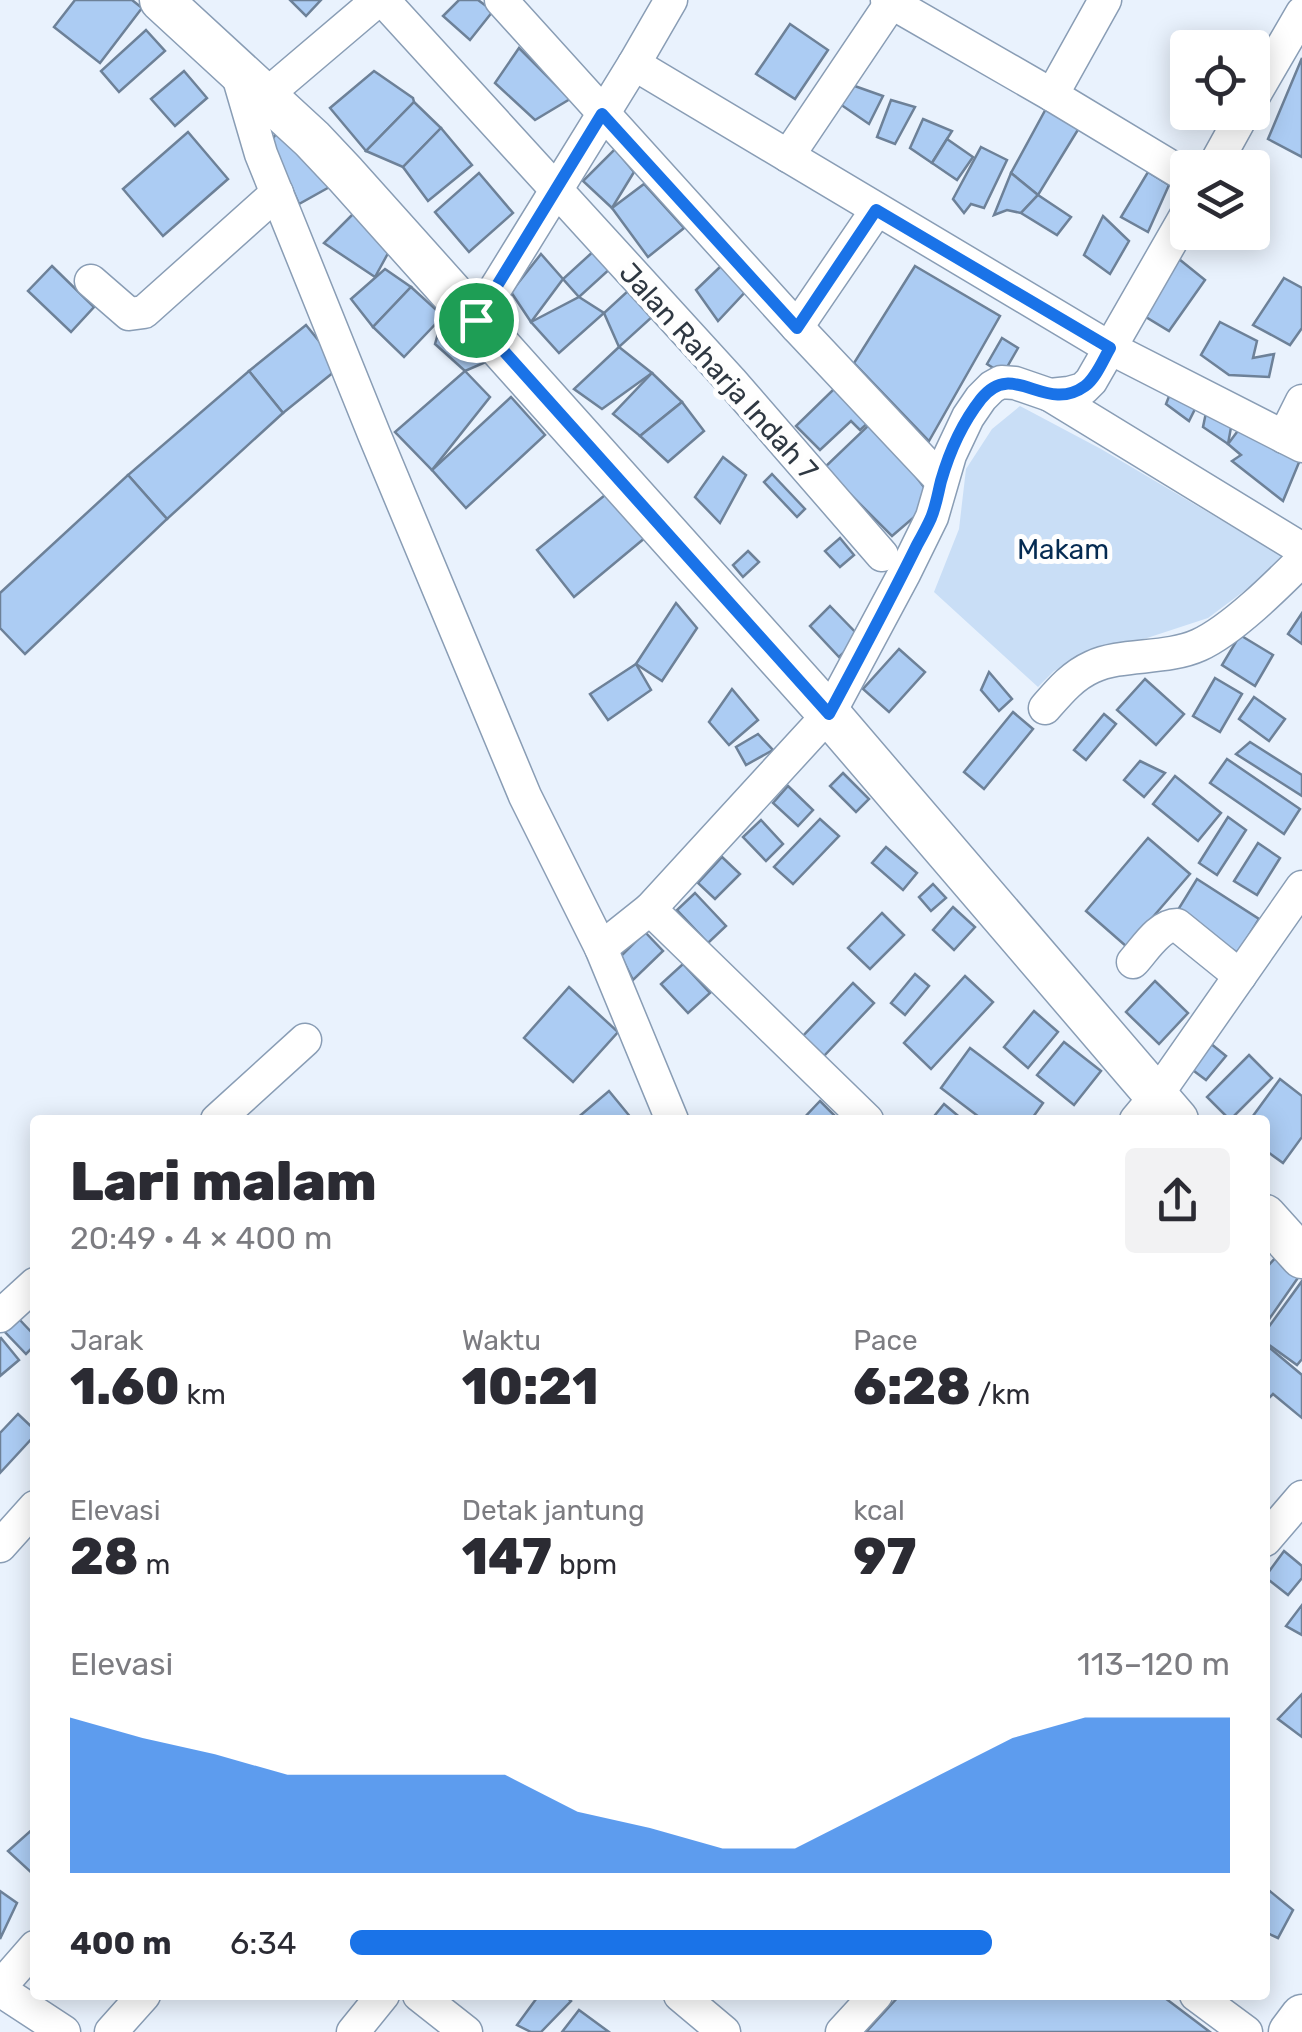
<!DOCTYPE html>
<html lang="id">
<head>
<meta charset="utf-8">
<style>
	:root { --surface:#fff; --page:#f2f2f3; --text:#2b2b33; --muted:#7c7c81; --accent:#1a73e8 }
	body { margin:0; font-family:Rubik,sans-serif; background:var(--page); color:var(--text); height:100vh; display:flex; flex-direction:column; font-size:38px; white-space:nowrap }
	* { box-sizing:border-box; margin:0 }
	p { font-size:32px; color:var(--muted) }
	.icon { flex:none; width:55px; height:55px; fill:none; stroke:currentColor; stroke-width:2; stroke-linecap:round; stroke-linejoin:round }
	.map { position:relative; flex:1; overflow:hidden }
	.panel { position:absolute; left:30px; top:1115px; width:1240px; height:885px; display:flex; flex-direction:column; background:var(--surface); border-radius:10px; box-shadow:0 5px 25px #0003 }
	.panel>* { flex:none }
	.controls { position:absolute; left:1170px; top:30px; display:grid; gap:20px }
	.controls a { display:grid; place-items:center; width:100px; height:100px; border-radius:10px; background:var(--surface); box-shadow:0 5px 25px #0003; font-size:50px }
	.pin { position:absolute; display:grid; place-items:center; width:85px; height:85px; color:#fff; margin:-42px; border:5px solid #fff; border-radius:50%; box-shadow:0 2px 10px #0007 }
	.round { display:grid; place-items:center; flex:none; width:105px; height:105px; border-radius:10px; background:var(--page) }
	.overview { display:flex; align-items:center; justify-content:space-between; height:170px; padding:0 40px }
	h1 { font-size:55px; font-weight:800; line-height:75px }
	.figures { display:grid; grid-template-columns:repeat(3,1fr); gap:15px; height:170px; padding:10px 40px }
	.figures div { display:grid; align-content:center }
	.figures b { font-size:50px; font-weight:800 }
	.figures small { font-size:28px; font-weight:400 }
	.figures p { font-size:28px }
	.chart { height:280px; padding:20px 40px }
	.chart p { display:flex; justify-content:space-between }
	.chart svg { width:100%; height:180px; margin-top:10px; fill:var(--accent); opacity:.7 }
	ul { padding:0 40px; list-style:none; font-size:32px }
	li { display:grid; grid-template-columns:160px 120px 1fr; align-items:center; height:75px }
	li i { height:25px; border-radius:12px; background:var(--accent) }
	.map>svg:first-child { display:block }
	.green { fill:#c9def6 }
	.building { fill:#acccf3; stroke:#6d8198; stroke-width:2.5 }
	.lines { fill:none; stroke-linecap:round; stroke-linejoin:round }
	.minor-casing { stroke:#899db5; stroke-width:35 }
	.major-casing { stroke:#899db5; stroke-width:45 }
	.minor { stroke:#fff; stroke-width:32 }
	.major { stroke:#fff; stroke-width:42 }
	.route-casing { stroke:#fff; stroke-width:20 }
	.route { stroke:#1a73e8; stroke-width:12 }
	.labels { text-anchor:middle; stroke-width:10; stroke-linejoin:round; paint-order:stroke }
	.street-label { font-size:28px; fill:#2f3842; stroke:#fefefe }
	.park-label { font-size:28px; fill:#052b52; stroke:#fefefe }
</style>
</head>
<body>
<div class="map">
<svg width="1302" height="2032" viewBox="0 0 1302 2032">
	<rect width="100%" height="100%" fill="#e9f2fd"/>
	<polygon class="green" points="1020,406 1101,449 1287,559 1208,618 1147,638 1090,652 1054,671 1038,687 934,592 959,529 966,469 992,429"/>
	<g class="building">
		<polygon points="75,0 132,0 142,8 100,63 54,27"/>
		<polygon points="290,0 321,0 306,16"/>
		<polygon points="459,0 478,0 493,11 470,40 443,16"/>
		<polygon points="790,24 828,50 795,99 756,74"/>
		<polygon points="146,30 165,51 119,92 101,71"/>
		<polygon points="519,48 570,99 535,120 495,83"/>
		<polygon points="1302,58 1302,157 1268,139"/>
		<polygon points="184,71 207,98 175,126 151,99"/>
		<polygon points="374,71 413,98 414,102 366,151 330,108"/>
		<polygon points="849,84 883,96 869,124 837,102"/>
		<polygon points="891,100 915,107 895,144 877,137"/>
		<polygon points="414,102 441,128 403,167 366,151"/>
		<polygon points="1048,105 1079,128 1038,195 1011,173"/>
		<polygon points="923,119 952,131 932,163 910,148"/>
		<polygon points="441,128 472,165 428,201 403,167"/>
		<polygon points="278,131 333,185 299,204 271,141"/>
		<polygon points="188,132 228,179 163,236 123,189"/>
		<polygon points="947,139 973,157 957,180 932,163"/>
		<polygon points="981,147 1007,160 984,208 971,204 964,213 953,199"/>
		<polygon points="615,149 634,172 612,208 583,181"/>
		<polygon points="1148,172 1169,185 1148,232 1121,217"/>
		<polygon points="479,173 513,213 469,252 435,212"/>
		<polygon points="1011,173 1038,195 1021,213 1007,210 994,215"/>
		<polygon points="644,184 684,228 648,257 612,208"/>
		<polygon points="1038,195 1071,217 1057,235 1021,213"/>
		<polygon points="353,214 392,246 375,277 324,243"/>
		<polygon points="1103,216 1129,241 1110,274 1084,255"/>
		<polygon points="596,249 612,267 579,297 563,279"/>
		<polygon points="541,254 563,279 531,322 511,292"/>
		<polygon points="1174,255 1205,280 1169,331 1141,314"/>
		<polygon points="52,266 94,307 71,332 28,291"/>
		<polygon points="721,266 747,290 718,321 696,290"/>
		<polygon points="915,266 1000,316 929,441 854,363"/>
		<polygon points="385,269 411,287 373,327 351,299"/>
		<polygon points="1284,278 1302,288 1302,328 1290,345 1253,325"/>
		<polygon points="411,287 443,316 404,357 373,327"/>
		<polygon points="629,290 652,317 619,347 604,313"/>
		<polygon points="579,297 604,313 559,353 531,322"/>
		<polygon points="443,316 493,359 465,371 435,344"/>
		<polygon points="1220,322 1257,341 1253,358 1274,354 1269,377 1229,375 1201,355"/>
		<polygon points="306,325 340,367 283,413 249,371"/>
		<polygon points="1002,338 1018,348 1003,374 987,364"/>
		<polygon points="619,347 652,373 602,409 574,389"/>
		<polygon points="249,371 283,413 167,519 128,475"/>
		<polygon points="465,371 490,397 432,470 395,432"/>
		<polygon points="652,373 682,402 640,436 613,414"/>
		<polygon points="1173,386 1197,405 1189,421 1166,404"/>
		<polygon points="835,388 869,422 860,430 851,421 820,450 796,426"/>
		<polygon points="511,397 545,435 466,508 432,470"/>
		<polygon points="682,402 704,431 668,462 640,436"/>
		<polygon points="1207,408 1232,422 1228,444 1203,427"/>
		<polygon points="873,421 934,500 892,536 824,468"/>
		<polygon points="1243,424 1300,460 1283,501 1232,461 1241,455 1228,444"/>
		<polygon points="723,457 746,475 720,523 695,497"/>
		<polygon points="772,474 805,509 797,517 764,482"/>
		<polygon points="128,475 167,519 25,654 0,628 0,593"/>
		<polygon points="610,491 646,537 574,597 537,550"/>
		<polygon points="840,538 854,555 840,567 825,551"/>
		<polygon points="748,551 759,562 743,577 733,565"/>
		<polygon points="676,603 697,628 662,681 636,664"/>
		<polygon points="830,606 860,637 839,657 810,626"/>
		<polygon points="1302,613 1302,644 1288,634"/>
		<polygon points="1240,635 1273,655 1255,686 1222,665"/>
		<polygon points="899,649 925,672 889,712 863,689"/>
		<polygon points="636,664 651,690 608,720 590,694"/>
		<polygon points="989,672 1012,699 999,711 981,690"/>
		<polygon points="1215,678 1242,694 1220,732 1193,716"/>
		<polygon points="1145,679 1184,714 1156,745 1117,710"/>
		<polygon points="732,689 758,720 729,745 709,722"/>
		<polygon points="1254,697 1285,719 1269,741 1239,719"/>
		<polygon points="1013,712 1033,729 984,789 964,772"/>
		<polygon points="1104,714 1116,724 1086,760 1074,750"/>
		<polygon points="758,734 773,750 746,765 736,747"/>
		<polygon points="1250,742 1302,775 1302,796 1236,754"/>
		<polygon points="1227,759 1300,809 1284,834 1210,783"/>
		<polygon points="1140,761 1165,773 1144,797 1124,780"/>
		<polygon points="843,773 869,799 856,812 830,786"/>
		<polygon points="1175,776 1221,813 1198,841 1153,804"/>
		<polygon points="788,786 813,810 798,826 773,803"/>
		<polygon points="1228,817 1246,830 1217,875 1199,863"/>
		<polygon points="820,819 839,836 793,884 774,867"/>
		<polygon points="761,820 783,844 766,861 743,837"/>
		<polygon points="1148,838 1190,874 1127,947 1086,911"/>
		<polygon points="1258,843 1280,858 1257,895 1234,881"/>
		<polygon points="886,847 917,873 903,890 872,863"/>
		<polygon points="722,857 740,874 715,899 698,883"/>
		<polygon points="1197,879 1259,919 1238,953 1176,913"/>
		<polygon points="933,884 946,898 931,911 919,897"/>
		<polygon points="695,893 726,926 708,943 677,910"/>
		<polygon points="953,907 975,927 954,950 933,930"/>
		<polygon points="882,913 904,935 870,969 848,948"/>
		<polygon points="645,932 663,951 633,980 621,956"/>
		<polygon points="683,964 710,993 688,1013 661,984"/>
		<polygon points="915,974 929,986 905,1015 891,1003"/>
		<polygon points="965,976 993,1002 931,1069 904,1043"/>
		<polygon points="1155,981 1188,1013 1159,1044 1126,1012"/>
		<polygon points="853,983 874,1003 823,1057 802,1037"/>
		<polygon points="569,987 618,1032 573,1082 524,1038"/>
		<polygon points="1034,1011 1058,1032 1028,1068 1004,1047"/>
		<polygon points="1064,1042 1101,1071 1074,1105 1037,1075"/>
		<polygon points="1210,1043 1226,1056 1206,1080 1190,1068"/>
		<polygon points="970,1048 1043,1103 1031,1120 983,1120 941,1088"/>
		<polygon points="1249,1055 1272,1078 1230,1120 1207,1097"/>
		<polygon points="1280,1079 1302,1096 1302,1137 1283,1163 1265,1150 1265,1120 1250,1120"/>
		<polygon points="609,1091 632,1119 575,1120"/>
		<polygon points="820,1101 839,1120 802,1120"/>
		<polygon points="944,1104 963,1120 931,1120"/>
		<polygon points="1281,1252 1302,1272 1265,1325 1265,1269"/>
		<polygon points="1302,1281 1302,1359 1297,1365 1265,1342 1265,1332"/>
		<polygon points="18,1318 35,1336 35,1345 26,1354 4,1331"/>
		<polygon points="1,1338 19,1360 0,1376 0,1339"/>
		<polygon points="1265,1344 1302,1375 1302,1418 1273,1394 1265,1402"/>
		<polygon points="18,1414 35,1430 35,1435 0,1473 0,1433"/>
		<polygon points="1284,1551 1302,1566 1302,1578 1288,1595 1265,1577"/>
		<polygon points="1302,1605 1302,1635 1286,1626"/>
		<polygon points="1302,1694 1302,1737 1278,1719"/>
		<polygon points="35,1827 35,1876 8,1851"/>
		<polygon points="1266,1888 1293,1910 1278,1938 1265,1932"/>
		<polygon points="0,1891 17,1903 0,1939"/>
		<polygon points="539,1995 564,1995 571,2001 541,2032 531,2032 517,2025"/>
		<polygon points="900,1995 1161,1995 1210,2032 866,2032"/>
		<polygon points="579,2010 609,2032 562,2032"/>
	</g>
	<g class="lines">
		<g class="minor-casing">
			<g id="minor">
				<polyline points="383,0 731,381 882,555"/>
				<polyline points="501,0 797,327 941,480"/>
				<polyline points="887,0 1052,95 1188,177"/>
				<polyline points="634,64 1110,348 1302,446"/>
				<polyline points="237,72 261,154 374,434 525,796 601,948 672,1120"/>
				<polyline points="1052,95 1105,0"/>
				<polyline points="265,96 378,0"/>
				<polyline points="1252,99 1302,13"/>
				<polyline points="788,156 893,0"/>
				<polyline points="1213,168 1244,112"/>
				<polyline points="91,281 129,314 144,312 277,193"/>
				<polyline points="476,320 634,64 671,0"/>
				<polyline points="797,327 876,211"/>
				<polyline points="1050,395 1302,549"/>
				<polyline points="1284,437 1302,401"/>
				<path d="M1045,708C1059,692 1072,676 1092,667C1122,653 1166,660 1199,645C1232,630 1276,586 1302,560"/>
				<polyline points="650,909 829,714 904,574 932,517 950,455 968,417 981,398 992,387 1001,382 1015,383 1050,395 1069,393 1083,389 1091,381 1110,348 1188,212"/>
				<polyline points="601,948 650,909 867,1120"/>
				<path d="M1133,962C1145,949 1159,925 1177,925L1240,976"/>
				<polyline points="217,1120 305,1040"/>
				<polyline points="1136,1120 1156,1096 1302,887"/>
				<polyline points="0,1316 35,1284"/>
				<polyline points="1265,1540 1302,1497"/>
				<polyline points="0,1546 35,1507"/>
				<polyline points="0,1987 35,1947"/>
				<polyline points="0,1990 64,2032"/>
				<polyline points="419,1995 466,2032"/>
				<polyline points="680,1995 724,2032"/>
				<polyline points="1196,1995 1246,2032"/>
				<polyline points="111,2032 144,1995"/>
				<polyline points="353,2032 383,1995"/>
				<polyline points="842,2032 876,1995"/>
			</g>
		</g>
		<g class="major-casing">
			<g id="major">
				<polyline points="161,0 312,139 345,174 829,714 1177,1120"/>
				<polyline points="1265,1216 1302,1257"/>
				<polyline points="1290,2032 1302,2016"/>
			</g>
		</g>
		<use href="#minor" class="minor"/>
		<use href="#major" class="major"/>
	</g>
	<g class="lines">
		<g class="route-casing">
			<path id="route" d="M602,114L797,328L876,210L1110,348C1103,360 1096,378 1085,386C1045,415 1013,358 981,399C963,422 949,453 941,481C938,493 936,506 931,518C927,527 922,536 917,545C889,602 859,658 829,714L476,320Z"/>
		</g>
		<use href="#route" class="route"/>
	</g>
	<g class="labels">
		<g class="street-label">
			<text transform="translate(719 371) rotate(48)" y="10">Jalan Raharja Indah 7</text>
		</g>
		<g class="park-label">
			<text x="1063" y="559">Makam</text>
		</g>
	</g>
</svg>
<div class="controls">
<a><svg class="icon" aria-label="locate" viewBox="0 0 24 24"><circle cx="12" cy="12" r="6"/><path d="M12 2v4M12 18v4M2 12h4M18 12h4"/></svg></a>
<a><svg class="icon" aria-label="layers" viewBox="0 0 24 24"><path d="M12 4l9 5-9 5-9-5zM3 14l9 5 9-5"/></svg></a>
</div>
<div class="pin" style="left:476px;top:320px;background:#1e9e55"><svg class="icon" aria-label="arrive" viewBox="0 0 24 24"><path d="M6 21V4h12l-3 4 3 4H6"/></svg></div>
<section class="panel">
<div class="overview"><div><h1>Lari malam</h1><p>20:49 · 4 × 400 m</p></div><a class="round"><svg class="icon" aria-label="share" viewBox="0 0 24 24"><path d="M12 15V3M7 8l5-5 5 5M5 13v7h14v-7"/></svg></a></div>
<div class="figures">
<div><p>Jarak</p><b>1.60<small> km</small></b></div>
<div><p>Waktu</p><b>10:21</b></div>
<div><p>Pace</p><b>6:28<small> /km</small></b></div>
</div>
<div class="figures">
<div><p>Elevasi</p><b>28<small> m</small></b></div>
<div><p>Detak jantung</p><b>147<small> bpm</small></b></div>
<div><p>kcal</p><b>97</b></div>
</div>
<div class="chart"><p><span>Elevasi</span>113–120 m</p>
<svg viewBox="0 0 160 44" preserveAspectRatio="none"><path d="M0 44V6L10 11L20 15L30 20L40 20L50 20L60 20L70 29L80 33L90 38L100 38L110 29L120 20L130 11L140 6L150 6L160 6V44z"/></svg>
</div>
<ul>
<li><b>400 m</b>6:34<i style="width:73%"></i></li>
</ul>
</section>
</div>
</body>
</html>
